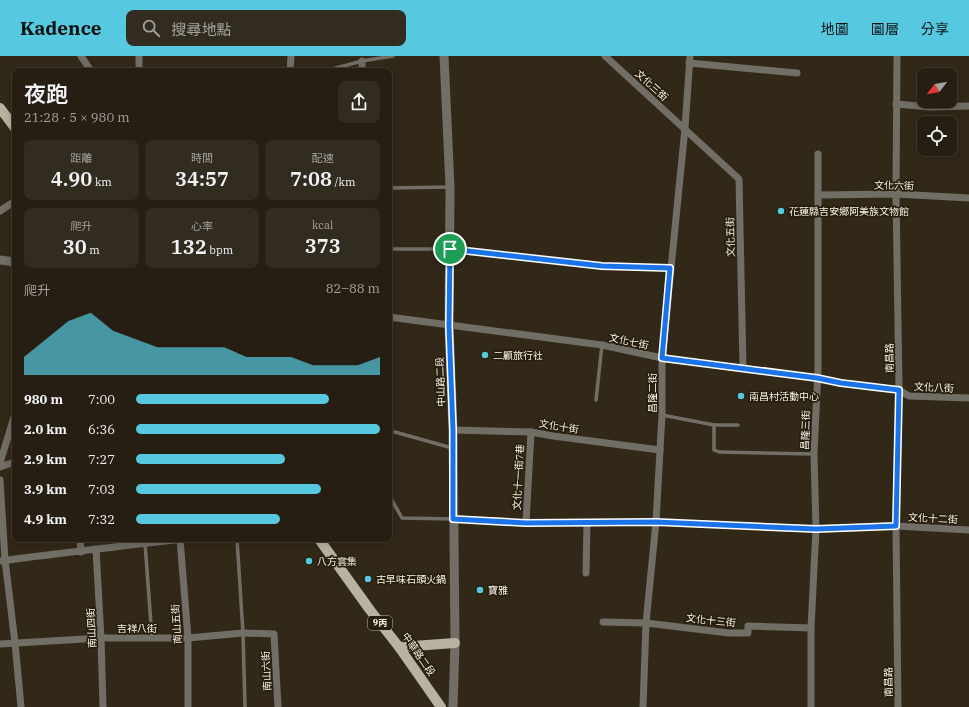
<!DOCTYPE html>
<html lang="zh-TW">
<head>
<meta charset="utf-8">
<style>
	:root { --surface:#261e12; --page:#322b20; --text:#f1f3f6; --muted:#a4a29f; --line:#423c32; --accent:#56c9e1 }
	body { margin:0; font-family:"IBM Plex Serif","Noto Sans TC",serif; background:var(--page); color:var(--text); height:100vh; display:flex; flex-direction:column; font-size:15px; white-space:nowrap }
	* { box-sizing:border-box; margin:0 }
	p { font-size:13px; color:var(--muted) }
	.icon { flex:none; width:22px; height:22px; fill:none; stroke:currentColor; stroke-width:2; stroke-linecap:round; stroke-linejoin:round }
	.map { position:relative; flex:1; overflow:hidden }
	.sheet { position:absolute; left:12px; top:12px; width:380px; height:474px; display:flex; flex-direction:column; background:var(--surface); border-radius:8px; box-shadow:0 2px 10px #0003,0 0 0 1px var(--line) }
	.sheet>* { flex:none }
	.needle { width:26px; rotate:239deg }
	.buttons { position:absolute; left:917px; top:12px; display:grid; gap:8px }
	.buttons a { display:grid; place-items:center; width:40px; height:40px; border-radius:8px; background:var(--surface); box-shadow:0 2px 10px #0003,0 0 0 1px var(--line); font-size:20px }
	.pin { position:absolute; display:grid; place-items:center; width:34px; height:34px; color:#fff; margin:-17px; border:2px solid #fff; border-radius:50%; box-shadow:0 1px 4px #0007 }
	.round { display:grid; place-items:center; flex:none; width:42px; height:42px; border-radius:8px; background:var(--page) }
	.overview { display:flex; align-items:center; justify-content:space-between; height:68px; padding:0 12px }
	h1 { font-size:22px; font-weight:600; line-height:30px }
	.figures { display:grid; grid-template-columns:repeat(3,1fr); gap:6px; height:68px; padding:4px 12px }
	.figures div { display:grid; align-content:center; border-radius:8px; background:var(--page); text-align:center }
	.figures b { font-size:20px; font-weight:600 }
	.figures small { font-size:11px; font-weight:400 }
	.figures p { font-size:11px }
	.chart { height:112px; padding:8px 12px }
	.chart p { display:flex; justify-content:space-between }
	.chart svg { width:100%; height:72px; margin-top:4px; fill:var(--accent); opacity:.7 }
	ul { padding:0 12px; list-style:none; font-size:13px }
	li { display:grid; grid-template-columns:64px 48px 1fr; align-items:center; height:30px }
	li i { height:10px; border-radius:5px; background:var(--accent) }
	header { display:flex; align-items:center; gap:24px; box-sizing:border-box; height:56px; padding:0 20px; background:var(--accent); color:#111 }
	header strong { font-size:19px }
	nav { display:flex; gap:22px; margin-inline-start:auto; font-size:14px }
	.search { width:280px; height:36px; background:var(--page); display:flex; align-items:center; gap:10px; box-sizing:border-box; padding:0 14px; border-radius:8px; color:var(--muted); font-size:15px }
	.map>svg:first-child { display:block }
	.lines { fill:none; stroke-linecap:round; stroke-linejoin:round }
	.service { stroke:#716e65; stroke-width:3.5 }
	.minor { stroke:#716e65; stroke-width:7 }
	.tertiary { stroke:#716e65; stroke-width:9 }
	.primary { stroke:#b8b2a0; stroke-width:10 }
	.route-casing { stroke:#fff; stroke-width:8 }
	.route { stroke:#1a73e8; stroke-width:5 }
	.poi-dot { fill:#56c9e1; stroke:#281e0e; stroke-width:1.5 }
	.labels { text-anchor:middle; stroke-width:3.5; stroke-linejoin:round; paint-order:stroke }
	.shield { fill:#281e0e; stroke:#bbb4a7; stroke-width:1 }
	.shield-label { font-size:9px; font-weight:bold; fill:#faf4e9 }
	.street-label { font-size:10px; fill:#faf4e9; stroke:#281e0e }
	.poi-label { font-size:10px; fill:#faf4e9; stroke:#281e0e; text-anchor:start }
</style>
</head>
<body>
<header>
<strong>Kadence</strong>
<div class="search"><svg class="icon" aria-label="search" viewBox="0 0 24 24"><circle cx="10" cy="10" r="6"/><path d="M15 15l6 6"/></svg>搜尋地點</div>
<nav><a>地圖</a><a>圖層</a><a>分享</a></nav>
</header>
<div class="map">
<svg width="969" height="651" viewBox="0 0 969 651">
	<rect width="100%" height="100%" fill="#322818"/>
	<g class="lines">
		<g class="service">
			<polyline points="325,15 362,5 393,0"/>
			<polyline points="389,132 450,131"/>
			<polyline points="389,193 450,193 602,210 671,212"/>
			<polyline points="596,344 602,289"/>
			<polyline points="662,359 714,369 738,369"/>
			<polyline points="714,369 714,394 719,396 814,398"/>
			<polyline points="395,376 452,392"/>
			<polyline points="389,439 402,462 453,463"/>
			<polyline points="237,483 243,577 245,651"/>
			<polyline points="145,487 152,582"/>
		</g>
		<g class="minor">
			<polyline points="81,0 91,15"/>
			<polyline points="605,0 739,123 743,312"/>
			<polyline points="897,0 896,138 899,334 896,470 898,651"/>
			<polyline points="689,7 797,17"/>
			<polyline points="139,15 139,0"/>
			<polyline points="290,15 291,0"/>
			<polyline points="362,15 362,5"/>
			<polyline points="896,48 930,51 969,50"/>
			<polyline points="818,139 896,138 969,142"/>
			<polyline points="0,155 15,145"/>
			<polyline points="389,261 602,289 662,302 817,322 841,327 899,334 909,340 969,342"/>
			<polyline points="453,374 531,376 553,380 660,394"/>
			<polyline points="0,407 14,361"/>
			<polyline points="0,411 15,406"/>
			<polyline points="0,424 5,504 15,587 21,651"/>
			<polyline points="453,463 526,467 656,466 816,473 896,470 969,474"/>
			<polyline points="526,467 531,376"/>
			<polyline points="80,483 81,496"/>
			<polyline points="180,483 188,582 188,651"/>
			<polyline points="96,493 101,582 103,651"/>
			<path d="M0,505C61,497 122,490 183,483"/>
			<polyline points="586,517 587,467"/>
			<polyline points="603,566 646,567 729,577 748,577 748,570 811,572"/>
			<polyline points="0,588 101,582 188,582 243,577 274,578 278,651"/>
			<polyline points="643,651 646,567 656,466 660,394 662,359 662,302 685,72 690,0"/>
			<polyline points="811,651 811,572 816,473 814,398 818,313 818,98"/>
		</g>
		<g class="tertiary">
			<polyline points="444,0 450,131 449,270 453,374 455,587 453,651"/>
			<polyline points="0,204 15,206"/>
		</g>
		<g class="primary">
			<polyline points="0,52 15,72"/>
			<polyline points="319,483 370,554 399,591 441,651"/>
			<polyline points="399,591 455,587"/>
		</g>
	</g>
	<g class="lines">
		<g class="route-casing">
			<polygon id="route" points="450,193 602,210 670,212 662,302 817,322 841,327 899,334 896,470 816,473 656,466 526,467 453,463 453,374 449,270"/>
		</g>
		<use href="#route" class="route"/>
	</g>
	<g class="poi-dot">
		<circle cx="781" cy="155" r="4"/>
		<circle cx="485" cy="299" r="4"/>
		<circle cx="741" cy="340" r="4"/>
		<circle cx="309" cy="505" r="4"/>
		<circle cx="368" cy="523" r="4"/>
		<circle cx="480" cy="534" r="4"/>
	</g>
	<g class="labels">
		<rect class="shield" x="368" y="560" width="24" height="14" rx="3"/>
		<g class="shield-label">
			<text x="380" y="570">9丙</text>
		</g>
		<g class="street-label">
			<text transform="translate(652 29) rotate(42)" y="4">文化三街</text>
			<text transform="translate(894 129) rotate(1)" y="4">文化六街</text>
			<text transform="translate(730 181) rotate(-91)" y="4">文化五街</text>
			<text transform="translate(629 285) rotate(12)" y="4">文化七街</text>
			<text transform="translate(889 302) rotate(-91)" y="4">南昌路</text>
			<text transform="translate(440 326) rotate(-92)" y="4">中山路二段</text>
			<text transform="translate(934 331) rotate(3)" y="4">文化八街</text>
			<text transform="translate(652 337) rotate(-90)" y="4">昌隆二街</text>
			<text transform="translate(559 370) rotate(9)" y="4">文化十街</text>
			<text transform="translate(805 374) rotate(-88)" y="4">昌隆三街</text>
			<text transform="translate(518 421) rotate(-87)" y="4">文化十一街7巷</text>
			<text transform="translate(933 462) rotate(3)" y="4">文化十二街</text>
			<text transform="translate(711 564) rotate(6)" y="4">文化十三街</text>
			<text transform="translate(176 568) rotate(-94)" y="4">南山五街</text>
			<text transform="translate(91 572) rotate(-93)" y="4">南山四街</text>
			<text x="137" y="576">吉祥八街</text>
			<text transform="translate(419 598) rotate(55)" y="4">中華路二段</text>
			<text transform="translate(266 615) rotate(-93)" y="4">南山六街</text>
			<text transform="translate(888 626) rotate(-91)" y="4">南昌路</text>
		</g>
		<g class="poi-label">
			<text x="789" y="159">花蓮縣吉安鄉阿美族文物館</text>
			<text x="493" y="303">二顧旅行社</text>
			<text x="749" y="344">南昌村活動中心</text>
			<text x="317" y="509">八方雲集</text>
			<text x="376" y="527">古早味石頭火鍋</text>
			<text x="488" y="538">寶雅</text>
		</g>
	</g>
</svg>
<div class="buttons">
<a><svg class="needle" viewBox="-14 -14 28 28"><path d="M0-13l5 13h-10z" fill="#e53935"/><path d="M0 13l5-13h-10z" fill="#a4a29f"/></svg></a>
<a><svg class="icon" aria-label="locate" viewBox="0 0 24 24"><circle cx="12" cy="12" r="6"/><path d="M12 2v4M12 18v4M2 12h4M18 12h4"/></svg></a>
</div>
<div class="pin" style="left:450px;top:193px;background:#1e9e55"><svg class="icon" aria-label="arrive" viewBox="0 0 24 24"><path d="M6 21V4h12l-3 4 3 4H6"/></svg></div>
<section class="sheet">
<div class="overview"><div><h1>夜跑</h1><p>21:28 · 5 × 980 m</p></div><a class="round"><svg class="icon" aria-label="share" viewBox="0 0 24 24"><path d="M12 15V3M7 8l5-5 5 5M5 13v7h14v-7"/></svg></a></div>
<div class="figures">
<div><p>距離</p><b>4.90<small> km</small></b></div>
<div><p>時間</p><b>34:57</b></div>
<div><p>配速</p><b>7:08<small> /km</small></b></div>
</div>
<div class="figures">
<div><p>爬升</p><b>30<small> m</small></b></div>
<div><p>心率</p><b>132<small> bpm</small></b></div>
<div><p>kcal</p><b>373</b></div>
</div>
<div class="chart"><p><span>爬升</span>82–88 m</p>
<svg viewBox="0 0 160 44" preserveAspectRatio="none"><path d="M0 44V33L10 22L20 11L30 6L40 17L50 22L60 27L70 27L80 27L90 27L100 33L110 33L120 33L130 38L140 38L150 38L160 33V44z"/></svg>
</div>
<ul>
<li><b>980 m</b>7:00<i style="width:79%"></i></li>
<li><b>2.0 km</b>6:36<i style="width:100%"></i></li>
<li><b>2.9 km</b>7:27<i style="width:61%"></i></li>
<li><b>3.9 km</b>7:03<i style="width:76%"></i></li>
<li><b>4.9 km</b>7:32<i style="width:59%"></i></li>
</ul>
</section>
</div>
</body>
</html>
